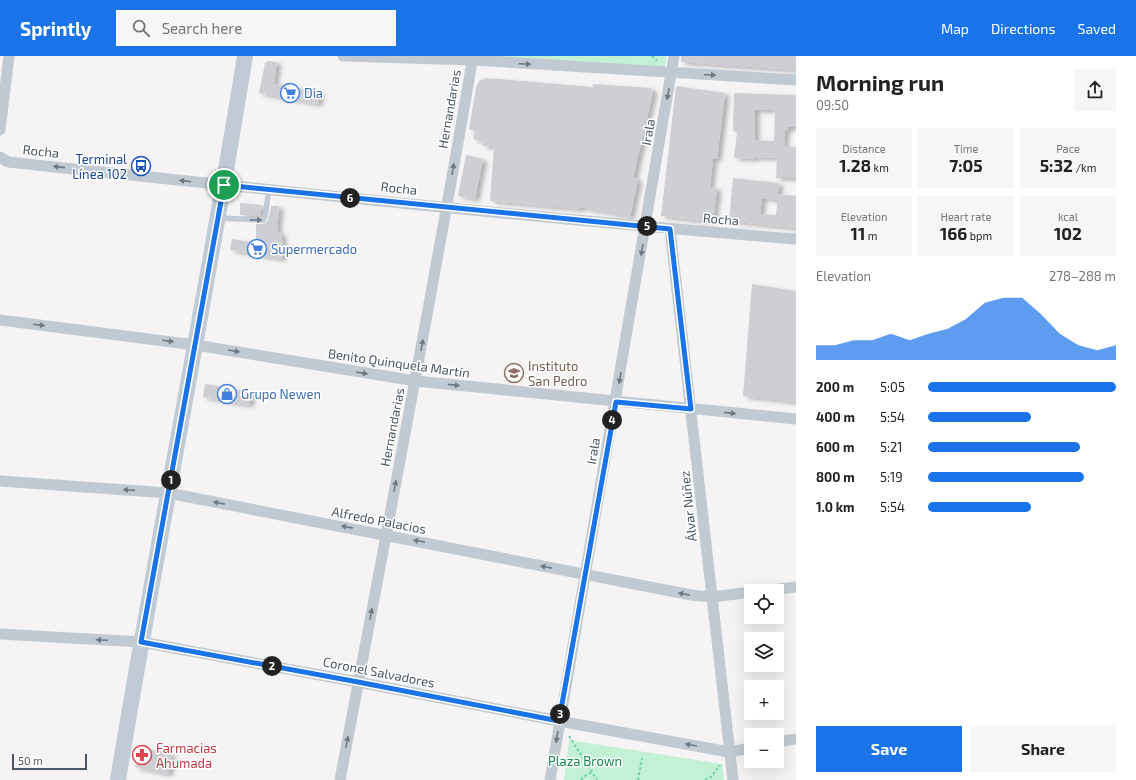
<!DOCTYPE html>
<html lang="en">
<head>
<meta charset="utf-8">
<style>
	:root { --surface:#fff; --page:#f6f6f6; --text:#222; --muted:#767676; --accent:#1a73e8 }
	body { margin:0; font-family:"Exo 2",sans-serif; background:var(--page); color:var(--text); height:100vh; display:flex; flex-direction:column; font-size:15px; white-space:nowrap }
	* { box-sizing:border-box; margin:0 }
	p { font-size:13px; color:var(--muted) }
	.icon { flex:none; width:22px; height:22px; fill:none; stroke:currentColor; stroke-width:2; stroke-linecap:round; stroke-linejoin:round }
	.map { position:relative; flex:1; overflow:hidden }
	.details { display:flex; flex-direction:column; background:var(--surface); width:340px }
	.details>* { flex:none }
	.fabs { position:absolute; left:744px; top:528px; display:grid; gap:8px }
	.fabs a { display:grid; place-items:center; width:40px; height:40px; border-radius:0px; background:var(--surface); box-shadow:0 4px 16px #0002; font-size:20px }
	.scale { position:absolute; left:12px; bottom:10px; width:75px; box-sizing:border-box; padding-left:4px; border:2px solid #4a5661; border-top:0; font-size:11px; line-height:14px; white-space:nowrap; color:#4a5661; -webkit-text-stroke:3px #fff; paint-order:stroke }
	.pin { position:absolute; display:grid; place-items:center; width:34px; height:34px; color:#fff; margin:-17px; border:2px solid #fff; border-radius:50%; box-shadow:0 1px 4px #0007 }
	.km { position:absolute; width:20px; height:20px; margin:-10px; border-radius:50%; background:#222; color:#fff; font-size:11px; line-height:20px; text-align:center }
	.round { display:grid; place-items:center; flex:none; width:42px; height:42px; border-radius:0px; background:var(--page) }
	.overview { display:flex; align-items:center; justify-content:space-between; height:68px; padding:0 20px }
	h1 { font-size:22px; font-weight:700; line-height:30px }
	.figures { display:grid; grid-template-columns:repeat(3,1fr); gap:6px; height:68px; padding:4px 20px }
	.figures div { display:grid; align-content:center; border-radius:0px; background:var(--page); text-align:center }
	.figures b { font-size:17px; font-weight:700 }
	.figures small { font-size:11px; font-weight:400 }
	.figures p { font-size:11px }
	.chart { height:112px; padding:8px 20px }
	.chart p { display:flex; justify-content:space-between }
	.chart svg { width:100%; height:72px; margin-top:4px; fill:var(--accent); opacity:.7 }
	.button { display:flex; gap:8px; margin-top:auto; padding:8px 20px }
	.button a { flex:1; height:46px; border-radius:0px; background:var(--accent); color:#fff; font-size:16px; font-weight:700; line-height:46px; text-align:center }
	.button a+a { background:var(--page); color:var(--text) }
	ul { padding:0 20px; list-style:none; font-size:13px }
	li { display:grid; grid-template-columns:64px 48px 1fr; align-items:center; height:30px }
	li i { height:10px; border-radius:5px; background:var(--accent) }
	header { display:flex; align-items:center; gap:24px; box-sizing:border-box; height:56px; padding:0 20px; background:var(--accent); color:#fff }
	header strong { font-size:19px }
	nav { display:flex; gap:22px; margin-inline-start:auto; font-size:14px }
	.search { width:280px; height:36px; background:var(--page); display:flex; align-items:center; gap:10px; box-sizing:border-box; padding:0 14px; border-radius:0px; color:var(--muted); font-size:15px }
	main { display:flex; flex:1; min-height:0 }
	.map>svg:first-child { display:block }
	.green { fill:#c3f1d5 }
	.building { fill:#cdcfd5; fill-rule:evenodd; filter:url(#shadow) }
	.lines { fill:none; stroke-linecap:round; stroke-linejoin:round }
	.path { stroke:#7ad0a6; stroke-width:2; stroke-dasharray:3 2; stroke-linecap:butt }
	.lane { stroke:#c1cad2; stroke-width:5.5 }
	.street { stroke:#c1cad2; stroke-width:11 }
	.secondary { stroke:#c1cbd6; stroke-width:16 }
	.oneway { fill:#6e7983 }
	.route-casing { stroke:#fff; stroke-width:8 }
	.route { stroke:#1a73e8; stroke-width:5 }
	.labels { text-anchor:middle; stroke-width:3; stroke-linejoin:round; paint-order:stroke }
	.shop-label { font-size:13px; fill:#366cbe; stroke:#fff; text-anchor:start }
	.street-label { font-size:13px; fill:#4a5661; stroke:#fff }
	.transit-label { font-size:13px; fill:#164399; stroke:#fff; text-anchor:end }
	.education-label { font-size:13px; fill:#785e54; stroke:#fff; text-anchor:start }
	.health-label { font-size:13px; fill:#be3a42; stroke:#fff; text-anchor:start }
	.park-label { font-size:13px; fill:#17864f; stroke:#fff }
</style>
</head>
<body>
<header>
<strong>Sprintly</strong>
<div class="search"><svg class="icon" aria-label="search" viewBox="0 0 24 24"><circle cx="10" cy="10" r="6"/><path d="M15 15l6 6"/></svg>Search here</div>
<nav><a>Map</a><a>Directions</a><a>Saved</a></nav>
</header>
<main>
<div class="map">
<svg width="796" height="724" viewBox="0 0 796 724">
	<defs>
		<filter id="shadow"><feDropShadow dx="4.5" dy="2.5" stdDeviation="2" flood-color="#0004"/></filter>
	</defs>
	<rect width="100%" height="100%" fill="#f5f3f3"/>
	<g class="green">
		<polygon points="485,0 667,0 665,10 659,13"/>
		<polygon points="569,684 722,708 724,724 564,724"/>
	</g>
	<g class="building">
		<polygon points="681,0 796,0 796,14 681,6"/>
		<polygon points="268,5 277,6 274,28 320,36 318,48 259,37 265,7"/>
		<polygon points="486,22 593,31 593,28 651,32 653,36 633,122 638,123 630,161 580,151 580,153 490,145 494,91 482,90 483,86 473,83 475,75 469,73 476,32 479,25"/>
		<polygon points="676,30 725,37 717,103 713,102 710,131 717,132 713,166 661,160"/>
		<path d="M734,37L796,39V71H788V75H785L784,90L796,91L795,122H776L777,102L755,101V103L734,102L737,76L733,75ZM755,54H775L774,85L755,84Z"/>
		<polygon points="466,99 483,103 475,143 458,140"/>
		<polygon points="733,122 779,127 777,144 762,142 760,158 776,159 778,138 796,140 796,172 729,165"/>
		<polygon points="240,147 262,149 260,160 240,159"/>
		<polygon points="271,150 279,150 277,176 281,176 283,192 281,203 230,194 232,183 256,187 256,168 263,168 267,166 269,161"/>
		<polygon points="752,228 796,235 796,346 743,340"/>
		<polygon points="205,328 252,336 249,349 203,341"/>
		<polygon points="139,691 172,698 168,718 135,711"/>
	</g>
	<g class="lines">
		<g class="path">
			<polyline points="652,0 657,5"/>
			<polyline points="569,680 597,724"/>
			<polyline points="581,724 583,721 592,716"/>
			<polyline points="638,724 642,702"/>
			<polyline points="705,724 711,721 720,709"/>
		</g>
		<polyline class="lane" points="219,162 263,164 265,160 269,134"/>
		<g class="street">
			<polyline points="343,0 472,4 796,24"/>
			<polyline points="0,74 9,0"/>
			<path d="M0,101L8,106C271,134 533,162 796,183"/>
			<polyline points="670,173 733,724"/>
			<polyline points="0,264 195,289 416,325 796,363"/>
			<polyline points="0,425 168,437 691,539 712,541 751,536"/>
			<polyline points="763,535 796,531"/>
			<polyline points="0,578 141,586 358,626 559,665 729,696 751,692"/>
			<polyline points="777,686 796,683"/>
			<path d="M340,724C385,483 432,242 473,0"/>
			<polyline points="550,724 674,0"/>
		</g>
		<path class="secondary" d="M118,724C158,482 206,242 245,0"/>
	</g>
	<defs><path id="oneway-solid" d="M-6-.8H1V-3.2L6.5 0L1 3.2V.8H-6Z"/></defs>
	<g class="oneway">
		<use href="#oneway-solid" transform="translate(525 8) rotate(3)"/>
		<use href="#oneway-solid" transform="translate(710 19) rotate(3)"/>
		<use href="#oneway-solid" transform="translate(668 38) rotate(100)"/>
		<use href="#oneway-solid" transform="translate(59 111) rotate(-174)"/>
		<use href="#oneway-solid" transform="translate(453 113) rotate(-80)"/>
		<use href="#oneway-solid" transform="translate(185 125) rotate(-174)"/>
		<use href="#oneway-solid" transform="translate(256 164) rotate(-1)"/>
		<use href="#oneway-solid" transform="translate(642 194) rotate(100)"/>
		<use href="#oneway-solid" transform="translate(39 269) rotate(7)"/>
		<use href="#oneway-solid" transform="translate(168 285) rotate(7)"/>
		<use href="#oneway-solid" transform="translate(422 289) rotate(-80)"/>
		<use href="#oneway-solid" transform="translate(234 295) rotate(9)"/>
		<use href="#oneway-solid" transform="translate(362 317) rotate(9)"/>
		<use href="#oneway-solid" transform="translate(620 322) rotate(100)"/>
		<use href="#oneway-solid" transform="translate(454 329) rotate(6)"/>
		<use href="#oneway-solid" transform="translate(730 357) rotate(6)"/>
		<use href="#oneway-solid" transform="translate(395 430) rotate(-79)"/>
		<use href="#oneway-solid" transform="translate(129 434) rotate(-176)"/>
		<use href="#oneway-solid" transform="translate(219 447) rotate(-169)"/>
		<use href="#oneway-solid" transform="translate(347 471) rotate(-169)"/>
		<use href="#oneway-solid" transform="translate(419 485) rotate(-169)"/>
		<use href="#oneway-solid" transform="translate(546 511) rotate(-169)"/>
		<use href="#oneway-solid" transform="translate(684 538) rotate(-169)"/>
		<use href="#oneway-solid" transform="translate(371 558) rotate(-80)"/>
		<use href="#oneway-solid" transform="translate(102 584) rotate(-177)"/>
		<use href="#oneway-solid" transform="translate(557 681) rotate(99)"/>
		<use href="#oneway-solid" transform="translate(347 686) rotate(-79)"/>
		<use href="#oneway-solid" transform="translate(691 689) rotate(-170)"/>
	</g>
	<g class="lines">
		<g class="route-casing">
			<polygon id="route" points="224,129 670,173 691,353 616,346 559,665 358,626 141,586"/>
		</g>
		<use href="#route" class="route"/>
	</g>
	<defs>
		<g id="supermarket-ring" transform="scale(1)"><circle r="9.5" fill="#fff" stroke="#3f7fe0" stroke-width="1.5"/><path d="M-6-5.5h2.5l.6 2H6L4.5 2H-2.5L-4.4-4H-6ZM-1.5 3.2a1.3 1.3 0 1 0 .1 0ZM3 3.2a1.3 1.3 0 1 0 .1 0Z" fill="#3f7fe0"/></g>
		<g id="bus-ring" transform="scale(1)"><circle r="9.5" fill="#fff" stroke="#1a4fb4" stroke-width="1.5"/><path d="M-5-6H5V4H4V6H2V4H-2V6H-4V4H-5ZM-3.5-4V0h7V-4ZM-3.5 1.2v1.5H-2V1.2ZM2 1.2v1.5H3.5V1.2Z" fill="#1a4fb4"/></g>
		<g id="school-ring" transform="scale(1)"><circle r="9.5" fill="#fff" stroke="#8d6e63" stroke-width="1.5"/><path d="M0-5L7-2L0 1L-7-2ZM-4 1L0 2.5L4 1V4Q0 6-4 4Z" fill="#8d6e63"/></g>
		<g id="shop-ring" transform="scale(1)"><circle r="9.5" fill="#fff" stroke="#3f7fe0" stroke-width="1.5"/><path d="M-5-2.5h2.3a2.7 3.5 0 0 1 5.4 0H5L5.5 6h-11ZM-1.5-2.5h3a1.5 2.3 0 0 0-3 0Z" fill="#3f7fe0"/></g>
		<g id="pharmacy-ring" transform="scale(1)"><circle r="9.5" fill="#fff" stroke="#e0444e" stroke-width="1.5"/><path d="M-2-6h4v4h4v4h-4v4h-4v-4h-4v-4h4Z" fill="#e0444e"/></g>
	</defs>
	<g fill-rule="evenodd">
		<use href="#supermarket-ring" x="290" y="37"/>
		<use href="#bus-ring" x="141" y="110"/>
		<use href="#supermarket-ring" x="257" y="193"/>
		<use href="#school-ring" x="514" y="317"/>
		<use href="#shop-ring" x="227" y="338"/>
		<use href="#pharmacy-ring" x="142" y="699"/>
	</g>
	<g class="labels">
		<g class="shop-label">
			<text x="304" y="42">Dia</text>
			<text x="271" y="198">Supermercado</text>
			<text x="241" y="343">Grupo Newen</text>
		</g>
		<g class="street-label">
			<text transform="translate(449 53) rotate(-80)" y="5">Hernandarias</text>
			<text transform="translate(648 76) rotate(-80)" y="5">Irala</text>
			<text transform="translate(41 95) rotate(6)" y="5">Rocha</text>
			<text transform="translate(399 132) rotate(6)" y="5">Rocha</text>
			<text transform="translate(721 163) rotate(5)" y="5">Rocha</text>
			<text transform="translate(399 307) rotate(8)" y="5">Benito Quinquela Martín</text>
			<text transform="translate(392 371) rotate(-79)" y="5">Hernandarias</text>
			<text transform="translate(593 395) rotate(-80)" y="5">Irala</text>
			<text transform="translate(688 450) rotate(-96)" y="5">Álvar Núñez</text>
			<text transform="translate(379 464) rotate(11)" y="5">Alfredo Palacios</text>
			<text transform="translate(379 616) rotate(11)" y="5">Coronel Salvadores</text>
		</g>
		<g class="transit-label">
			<text x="127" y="108">Terminal<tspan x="127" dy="15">Línea 102</tspan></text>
		</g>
		<g class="education-label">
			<text x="528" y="315">Instituto<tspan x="528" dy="15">San Pedro</tspan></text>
		</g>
		<g class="health-label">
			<text x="156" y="697">Farmacias<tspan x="156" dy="15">Ahumada</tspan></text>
		</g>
		<g class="park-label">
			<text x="585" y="710">Plaza Brown</text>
		</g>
	</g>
</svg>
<div class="fabs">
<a><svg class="icon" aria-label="locate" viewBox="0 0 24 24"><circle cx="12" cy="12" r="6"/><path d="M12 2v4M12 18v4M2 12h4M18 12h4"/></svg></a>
<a><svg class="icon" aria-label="layers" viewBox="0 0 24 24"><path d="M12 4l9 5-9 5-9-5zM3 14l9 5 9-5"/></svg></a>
<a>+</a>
<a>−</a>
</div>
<div class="scale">50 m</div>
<div class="pin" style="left:224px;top:129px;background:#1e9e55"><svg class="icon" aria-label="arrive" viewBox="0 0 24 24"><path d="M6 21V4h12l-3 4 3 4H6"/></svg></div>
<b class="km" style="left:171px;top:424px">1</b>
<b class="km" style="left:272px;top:610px">2</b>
<b class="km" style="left:560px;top:658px">3</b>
<b class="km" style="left:612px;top:364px">4</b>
<b class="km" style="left:647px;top:170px">5</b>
<b class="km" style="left:350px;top:142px">6</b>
</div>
<section class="details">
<div class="overview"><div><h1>Morning run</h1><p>09:50</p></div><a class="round"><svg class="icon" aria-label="share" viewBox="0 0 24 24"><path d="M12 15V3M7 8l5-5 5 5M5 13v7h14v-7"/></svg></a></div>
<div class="figures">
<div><p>Distance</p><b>1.28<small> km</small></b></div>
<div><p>Time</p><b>7:05</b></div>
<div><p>Pace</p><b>5:32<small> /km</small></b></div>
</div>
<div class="figures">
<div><p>Elevation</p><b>11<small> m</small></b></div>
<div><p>Heart rate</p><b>166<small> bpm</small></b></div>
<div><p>kcal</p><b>102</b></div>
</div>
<div class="chart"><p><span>Elevation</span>278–288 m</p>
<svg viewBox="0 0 160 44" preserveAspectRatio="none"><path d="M0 44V35L10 35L20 32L30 32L40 28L50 32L60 28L70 25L80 19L90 9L100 6L110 6L120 16L130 28L140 35L150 38L160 35V44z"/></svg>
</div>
<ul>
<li><b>200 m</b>5:05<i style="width:100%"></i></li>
<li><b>400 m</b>5:54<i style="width:55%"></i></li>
<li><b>600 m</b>5:21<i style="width:81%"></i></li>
<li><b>800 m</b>5:19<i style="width:83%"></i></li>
<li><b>1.0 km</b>5:54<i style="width:55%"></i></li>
</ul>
<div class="button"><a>Save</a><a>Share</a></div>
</section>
</main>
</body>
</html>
